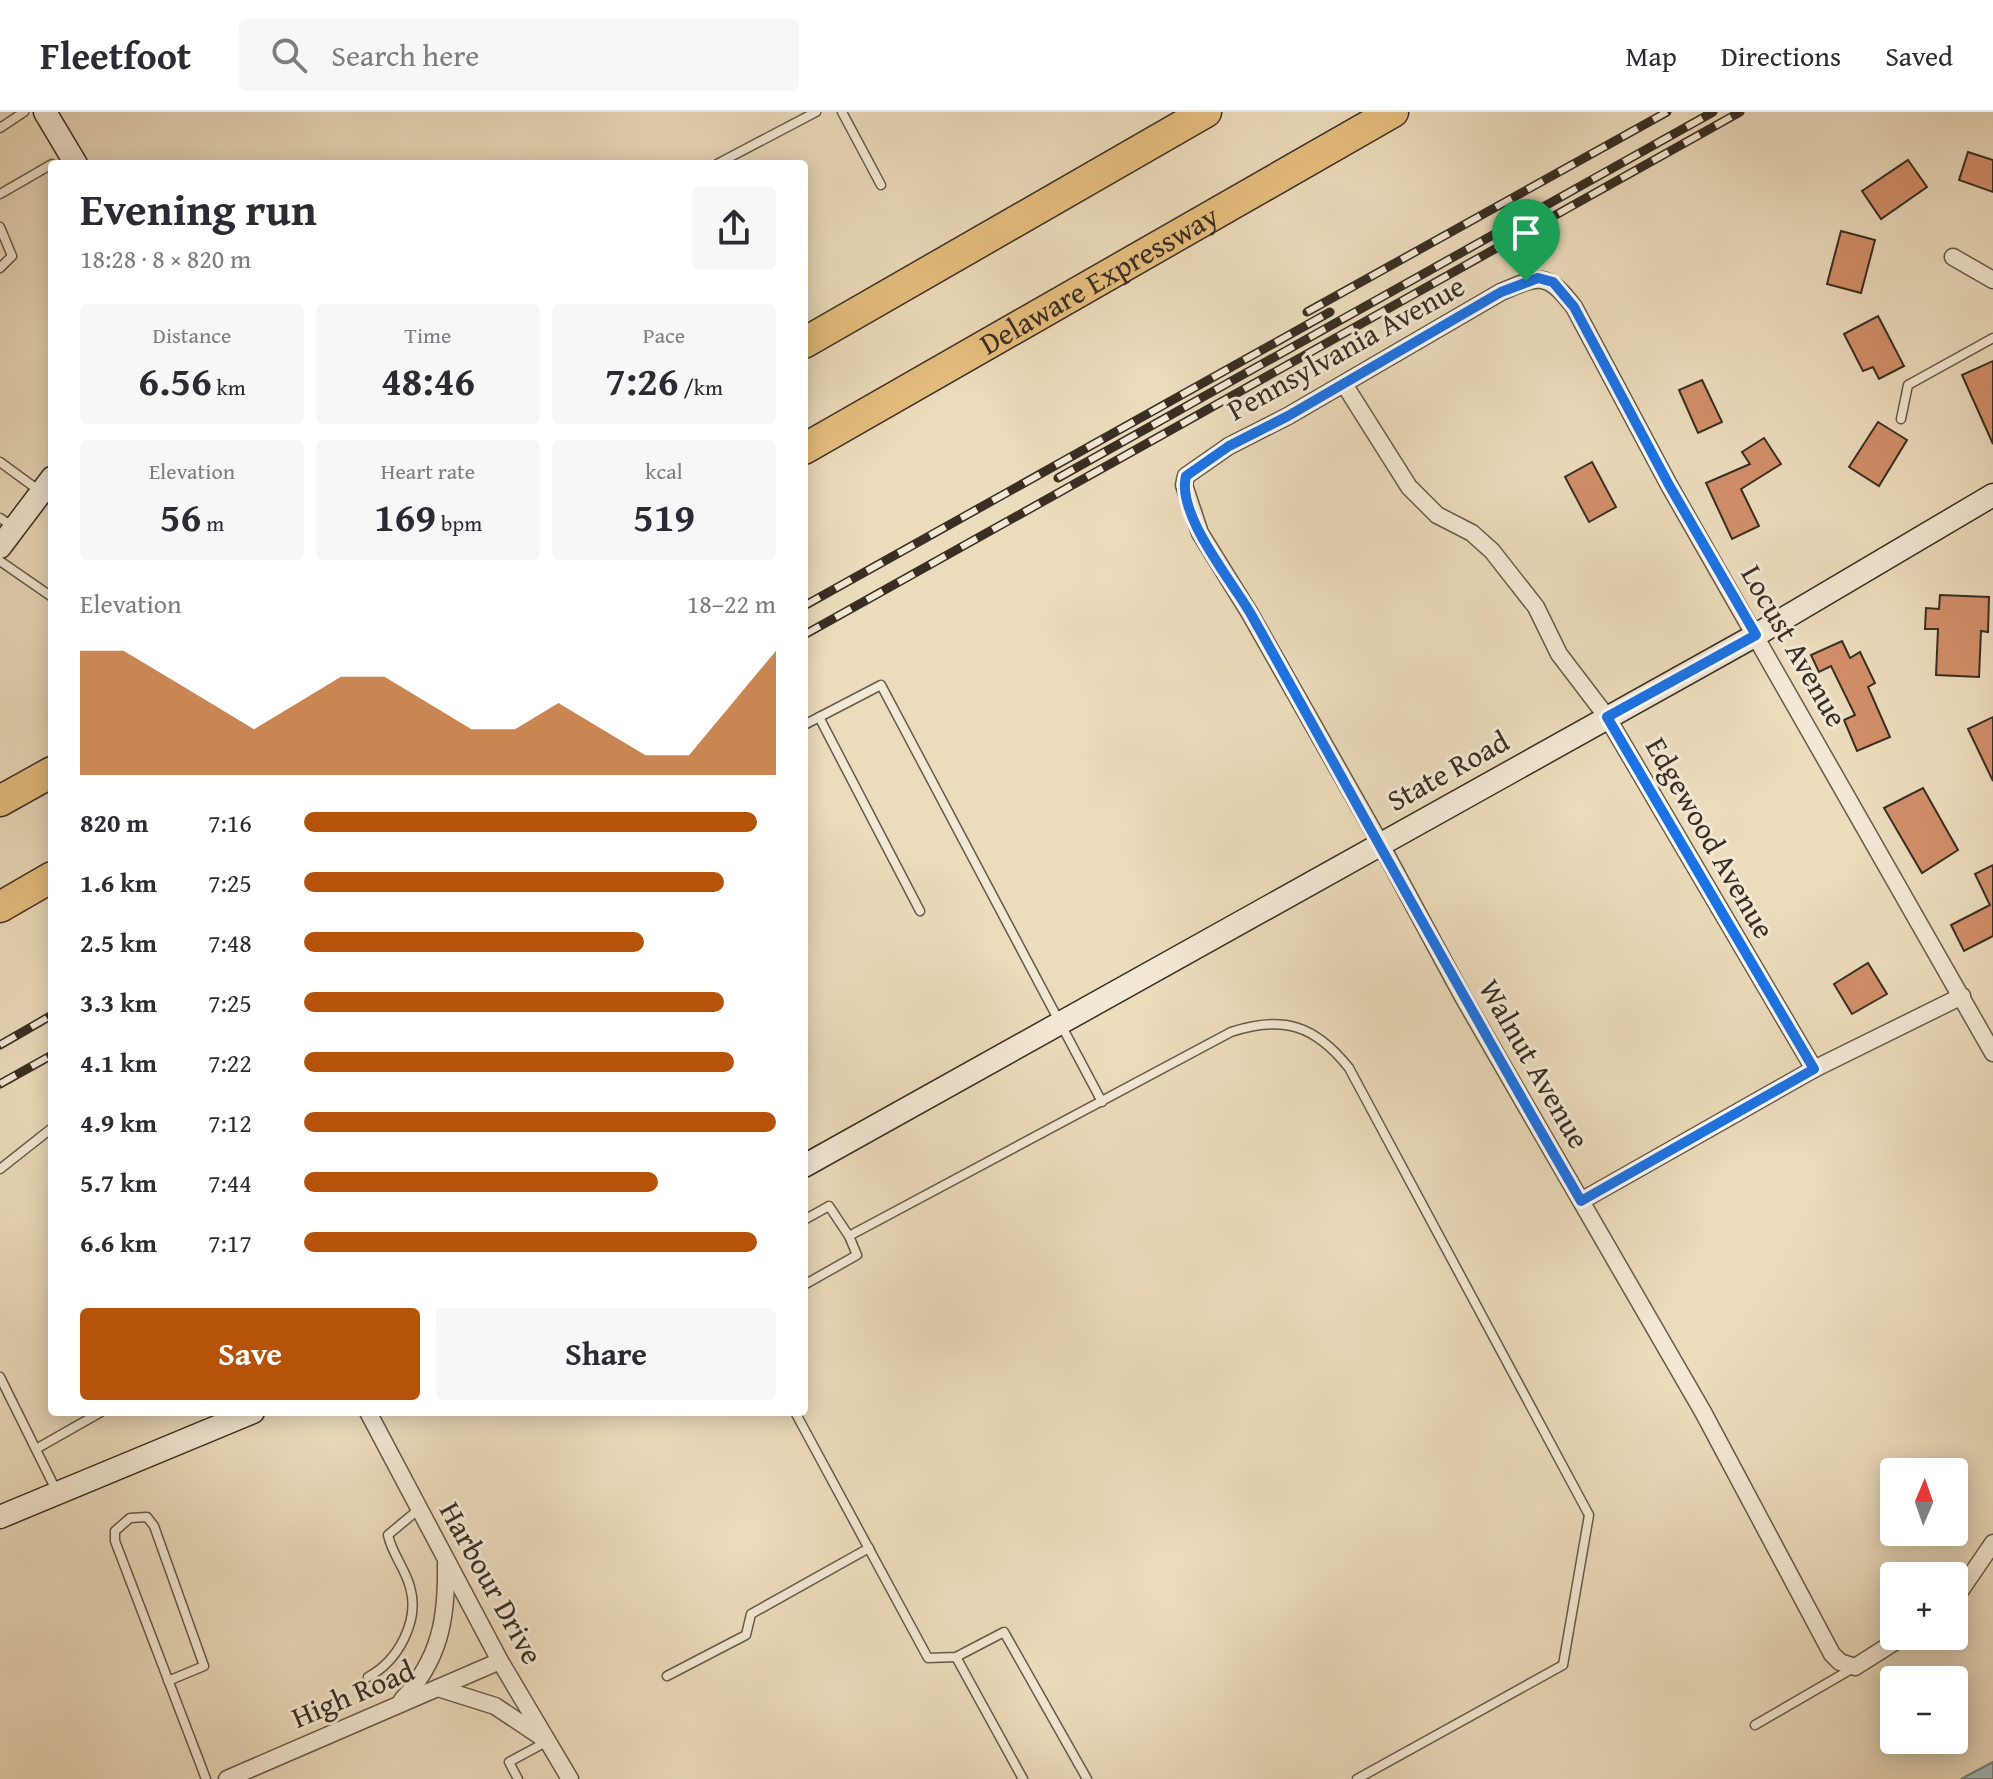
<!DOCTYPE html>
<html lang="en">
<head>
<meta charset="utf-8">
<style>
	:root { --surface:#fff; --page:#f7f7f7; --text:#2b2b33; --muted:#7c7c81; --line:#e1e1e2; --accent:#b45309 }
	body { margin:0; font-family:"Gentium Book Plus",serif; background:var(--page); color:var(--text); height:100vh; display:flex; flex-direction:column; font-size:30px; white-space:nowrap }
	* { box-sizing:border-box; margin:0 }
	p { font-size:26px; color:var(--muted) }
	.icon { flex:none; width:44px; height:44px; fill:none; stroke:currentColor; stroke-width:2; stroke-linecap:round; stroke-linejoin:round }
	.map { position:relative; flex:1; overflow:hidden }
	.panel { position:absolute; left:48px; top:48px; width:760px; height:1256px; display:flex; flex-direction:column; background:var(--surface); border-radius:8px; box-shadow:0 4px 20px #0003 }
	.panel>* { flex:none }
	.needle { width:52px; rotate:2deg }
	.controls { position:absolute; left:1880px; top:1346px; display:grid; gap:16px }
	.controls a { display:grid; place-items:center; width:88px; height:88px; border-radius:8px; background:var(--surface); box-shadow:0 4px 20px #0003; font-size:40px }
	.pin { position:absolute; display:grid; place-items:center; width:68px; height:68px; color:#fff; margin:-82px -34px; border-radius:50% 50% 50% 0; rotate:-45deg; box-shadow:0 0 8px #0007 }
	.pin .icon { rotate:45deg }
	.round { display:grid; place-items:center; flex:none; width:84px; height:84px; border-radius:8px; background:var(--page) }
	.headline { display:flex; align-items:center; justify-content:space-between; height:136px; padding:0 32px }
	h1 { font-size:44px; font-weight:800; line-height:60px }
	.stats { display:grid; grid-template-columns:repeat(3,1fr); gap:12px; height:136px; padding:8px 32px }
	.stats div { display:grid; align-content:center; border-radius:8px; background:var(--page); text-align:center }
	.stats b { font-size:40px; font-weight:800 }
	.stats small { font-size:22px; font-weight:400 }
	.stats p { font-size:22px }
	.chart { height:224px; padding:16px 32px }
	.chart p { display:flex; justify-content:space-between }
	.chart svg { width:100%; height:144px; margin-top:8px; fill:var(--accent); opacity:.7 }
	.primary-button { display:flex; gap:16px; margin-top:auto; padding:16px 32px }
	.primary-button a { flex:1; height:92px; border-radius:8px; background:var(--accent); color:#fff; font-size:32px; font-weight:800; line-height:92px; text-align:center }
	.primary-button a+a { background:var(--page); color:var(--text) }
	ul { padding:0 32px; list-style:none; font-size:26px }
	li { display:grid; grid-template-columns:128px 96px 1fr; align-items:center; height:60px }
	li i { height:20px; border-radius:10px; background:var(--accent) }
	header { display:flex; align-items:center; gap:48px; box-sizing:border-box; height:112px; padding:0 40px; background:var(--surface); border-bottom:2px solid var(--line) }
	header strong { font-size:38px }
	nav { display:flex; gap:44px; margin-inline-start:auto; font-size:28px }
	.search { width:560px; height:72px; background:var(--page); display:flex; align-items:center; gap:20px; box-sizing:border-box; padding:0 28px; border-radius:8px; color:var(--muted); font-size:30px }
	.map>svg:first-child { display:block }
	.water { fill:#9db9bb; stroke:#75817f; stroke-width:2 }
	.building { fill:#d28f69; stroke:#392e24; stroke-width:2 }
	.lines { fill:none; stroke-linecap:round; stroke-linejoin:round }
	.lane-casing { stroke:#665a4a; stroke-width:11 }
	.street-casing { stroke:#665a4a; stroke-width:19 }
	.secondary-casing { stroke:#392e24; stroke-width:25 }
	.highway-casing { stroke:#392e24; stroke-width:33 }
	.lane { stroke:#f3e8d3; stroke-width:8 }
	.street { stroke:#f3e8d3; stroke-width:16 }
	.secondary { stroke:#f3e8d3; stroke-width:22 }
	.highway { stroke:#e6be7e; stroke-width:30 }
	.rail-casing { stroke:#392e24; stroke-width:9 }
	.rail { stroke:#f3e8d3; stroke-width:6; stroke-dasharray:18; stroke-linecap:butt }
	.route-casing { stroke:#fff; stroke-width:16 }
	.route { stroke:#1a73e8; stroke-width:10 }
	.labels { text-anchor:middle; stroke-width:6; stroke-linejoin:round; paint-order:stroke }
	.street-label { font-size:30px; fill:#392e24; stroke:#f3e8d3 }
</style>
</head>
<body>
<header>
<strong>Fleetfoot</strong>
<div class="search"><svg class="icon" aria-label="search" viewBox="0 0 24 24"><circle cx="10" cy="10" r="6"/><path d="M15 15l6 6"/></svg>Search here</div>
<nav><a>Map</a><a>Directions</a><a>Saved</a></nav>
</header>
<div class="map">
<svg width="1993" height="1667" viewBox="0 0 1993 1667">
	<rect width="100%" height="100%" fill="#ecdcbc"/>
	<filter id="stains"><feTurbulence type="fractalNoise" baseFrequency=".0025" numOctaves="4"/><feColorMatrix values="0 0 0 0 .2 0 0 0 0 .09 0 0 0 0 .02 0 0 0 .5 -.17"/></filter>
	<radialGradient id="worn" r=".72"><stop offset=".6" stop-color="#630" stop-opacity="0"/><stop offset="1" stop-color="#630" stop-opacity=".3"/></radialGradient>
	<polygon class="water" points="1993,1650 1993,1667 1961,1667"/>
	<g class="building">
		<polygon points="1968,40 1993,48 1993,80 1959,68"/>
		<polygon points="1908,48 1927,75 1881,107 1862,79"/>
		<polygon points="1841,119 1875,128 1861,181 1827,172"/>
		<polygon points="1878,204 1904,254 1879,267 1873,255 1863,259 1844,222"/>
		<polygon points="1993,249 1993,332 1962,263"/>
		<polygon points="1702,268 1722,310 1698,321 1679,278"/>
		<polygon points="1878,310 1907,328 1879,374 1849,355"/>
		<polygon points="1764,326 1781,352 1741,377 1759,414 1732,427 1706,371 1750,352 1742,340"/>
		<polygon points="1592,350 1616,395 1589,410 1565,365"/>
		<polygon points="1940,483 1989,485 1988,520 1981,519 1979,565 1936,563 1938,517 1925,517 1926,496 1939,497"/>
		<polygon points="1842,529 1850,546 1860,540 1875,571 1868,575 1890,625 1857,639 1844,608 1855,603 1831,554 1819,560 1811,543"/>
		<polygon points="1993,605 1993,669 1968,617"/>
		<polygon points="1923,676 1958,738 1922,761 1884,696"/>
		<polygon points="1993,753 1993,824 1964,839 1951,813 1990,793 1975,762"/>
		<polygon points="1868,851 1887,882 1852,902 1834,872"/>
	</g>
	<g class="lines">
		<g class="lane-casing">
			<g id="lane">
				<polyline points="842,0 881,73"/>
				<polyline points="0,16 24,0"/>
				<polyline points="717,52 816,0"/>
				<polyline points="0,82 52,52"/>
				<polyline points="0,115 12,144 0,156"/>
				<polyline points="1901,307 1908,273 1993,226"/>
				<polyline points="0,350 41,380"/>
				<polyline points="0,406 14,415"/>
				<polyline points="0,449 52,485"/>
				<polyline points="819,605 920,799"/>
				<polyline points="804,613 881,573 1102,990"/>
				<polyline points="0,1057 52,1016"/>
				<path d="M804,1108L829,1094L849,1124L1231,920C1283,903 1315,913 1349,956L1589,1403L1563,1553L1357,1667"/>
				<polyline points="804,1173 857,1143 849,1124"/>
				<polyline points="0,1265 57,1380"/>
				<polyline points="795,1300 928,1546 956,1545 1004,1520 1087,1667"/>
				<polyline points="36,1337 101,1300"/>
				<polyline points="956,1545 1023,1667"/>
				<polyline points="667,1564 746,1523 751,1502 869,1436"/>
				<path d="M368,1565C398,1549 420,1509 410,1475C405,1456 392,1442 388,1423L419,1397"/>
				<polyline points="168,1569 204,1554 154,1414 147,1405 130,1406 115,1419 115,1429 206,1667"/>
				<polyline points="1755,1613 1855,1555"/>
				<polyline points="518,1667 509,1650 548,1629"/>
			</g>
		</g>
		<g class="street-casing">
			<g id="street">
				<polyline points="1953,145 1993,168"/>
				<polyline points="1344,272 1409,375 1437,403 1472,421 1492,439 1536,495 1559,542 1607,605 1814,957"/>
				<polyline points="1581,1089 1814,957 1962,884"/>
				<polyline points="368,1300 500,1549 570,1667"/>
				<polyline points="1954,1488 1993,1431"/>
				<path d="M1904,1524L1855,1555L1840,1550L1832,1542L1703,1300L1463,885L1380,731L1249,500L1200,421L1184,373L1186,364L1229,334L1288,304L1501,180C1540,163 1547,160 1574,195L1669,373L1993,941"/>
				<polyline points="438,1576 495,1594 543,1626"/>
				<path d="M402,1588C440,1547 447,1507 446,1452"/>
				<polyline points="227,1667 500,1549"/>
			</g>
		</g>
		<g class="secondary-casing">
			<g id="secondary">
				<polyline points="45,0 76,52"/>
				<polyline points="0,435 52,366"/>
				<polyline points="804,1054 1756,523 1993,383"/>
				<polyline points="0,1405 253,1300"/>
			</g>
		</g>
		<g class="highway-casing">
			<g id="highway">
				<polyline points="804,231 1206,0"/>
				<path id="s1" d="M804,337L1393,0"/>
				<polyline points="0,689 52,660"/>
				<polyline points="0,795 52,765"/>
			</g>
		</g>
		<use href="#lane" class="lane"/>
		<use href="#street" class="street"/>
		<use href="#secondary" class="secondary"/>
		<use href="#highway" class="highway"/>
		<g class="rail-casing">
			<g id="rail">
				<polyline points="1307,200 1667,0"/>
				<polyline points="1058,366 1713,0"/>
				<polyline points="804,494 1330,200"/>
				<polyline points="804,523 1740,0"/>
				<polyline points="0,933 52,903"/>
				<polyline points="0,972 52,943"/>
			</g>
		</g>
		<use href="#rail" class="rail"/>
	</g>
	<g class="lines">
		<g class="route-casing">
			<path id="route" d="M1538,166L1553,170L1574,195L1669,373L1756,523L1607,605L1814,957L1581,1089C1468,895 1361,699 1252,504C1233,470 1176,403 1186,364L1229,334L1288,304L1501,180Z"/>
		</g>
		<use href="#route" class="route"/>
	</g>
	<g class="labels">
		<g class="street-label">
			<text dy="10" stroke="none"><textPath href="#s1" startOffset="340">Delaware Expressway</textPath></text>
			<text transform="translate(1346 236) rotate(-29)" y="10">Pennsylvania Avenue</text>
			<text transform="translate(1794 534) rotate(60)" y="10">Locust Avenue</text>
			<text transform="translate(1448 659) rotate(-29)" y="10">State Road</text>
			<text transform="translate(1710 726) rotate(60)" y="10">Edgewood Avenue</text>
			<text transform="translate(1534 952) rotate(60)" y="10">Walnut Avenue</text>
			<text transform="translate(491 1471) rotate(61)" y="10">Harbour Drive</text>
			<text transform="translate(353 1582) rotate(-23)" y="10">High Road</text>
		</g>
	</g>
	<rect width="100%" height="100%" filter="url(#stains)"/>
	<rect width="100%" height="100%" fill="url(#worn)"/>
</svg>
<div class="controls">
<a><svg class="needle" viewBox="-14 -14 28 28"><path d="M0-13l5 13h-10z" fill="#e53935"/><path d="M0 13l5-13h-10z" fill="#7c7c81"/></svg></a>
<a>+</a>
<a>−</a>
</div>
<div class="pin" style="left:1526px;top:169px;background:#1e9e55"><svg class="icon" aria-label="arrive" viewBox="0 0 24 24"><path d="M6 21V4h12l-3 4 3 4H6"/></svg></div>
<section class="panel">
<div class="headline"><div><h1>Evening run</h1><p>18:28 · 8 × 820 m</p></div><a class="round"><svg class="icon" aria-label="share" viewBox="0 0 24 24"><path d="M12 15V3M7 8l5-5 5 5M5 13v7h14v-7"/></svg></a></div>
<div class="stats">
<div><p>Distance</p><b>6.56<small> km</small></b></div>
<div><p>Time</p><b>48:46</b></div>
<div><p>Pace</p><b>7:26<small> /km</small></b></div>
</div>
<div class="stats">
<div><p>Elevation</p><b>56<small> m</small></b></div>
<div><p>Heart rate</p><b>169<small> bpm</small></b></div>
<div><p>kcal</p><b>519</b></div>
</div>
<div class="chart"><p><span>Elevation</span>18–22 m</p>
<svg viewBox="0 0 160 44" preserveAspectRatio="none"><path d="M0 44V6L10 6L20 14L30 22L40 30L50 22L60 14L70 14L80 22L90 30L100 30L110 22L120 30L130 38L140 38L150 22L160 6V44z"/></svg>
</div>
<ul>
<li><b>820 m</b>7:16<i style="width:96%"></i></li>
<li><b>1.6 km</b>7:25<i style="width:89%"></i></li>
<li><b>2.5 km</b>7:48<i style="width:72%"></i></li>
<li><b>3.3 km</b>7:25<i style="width:89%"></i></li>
<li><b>4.1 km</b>7:22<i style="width:91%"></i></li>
<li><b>4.9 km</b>7:12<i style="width:100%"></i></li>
<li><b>5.7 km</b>7:44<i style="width:75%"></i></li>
<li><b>6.6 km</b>7:17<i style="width:96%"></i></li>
</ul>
<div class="primary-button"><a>Save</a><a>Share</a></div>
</section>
</div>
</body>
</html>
